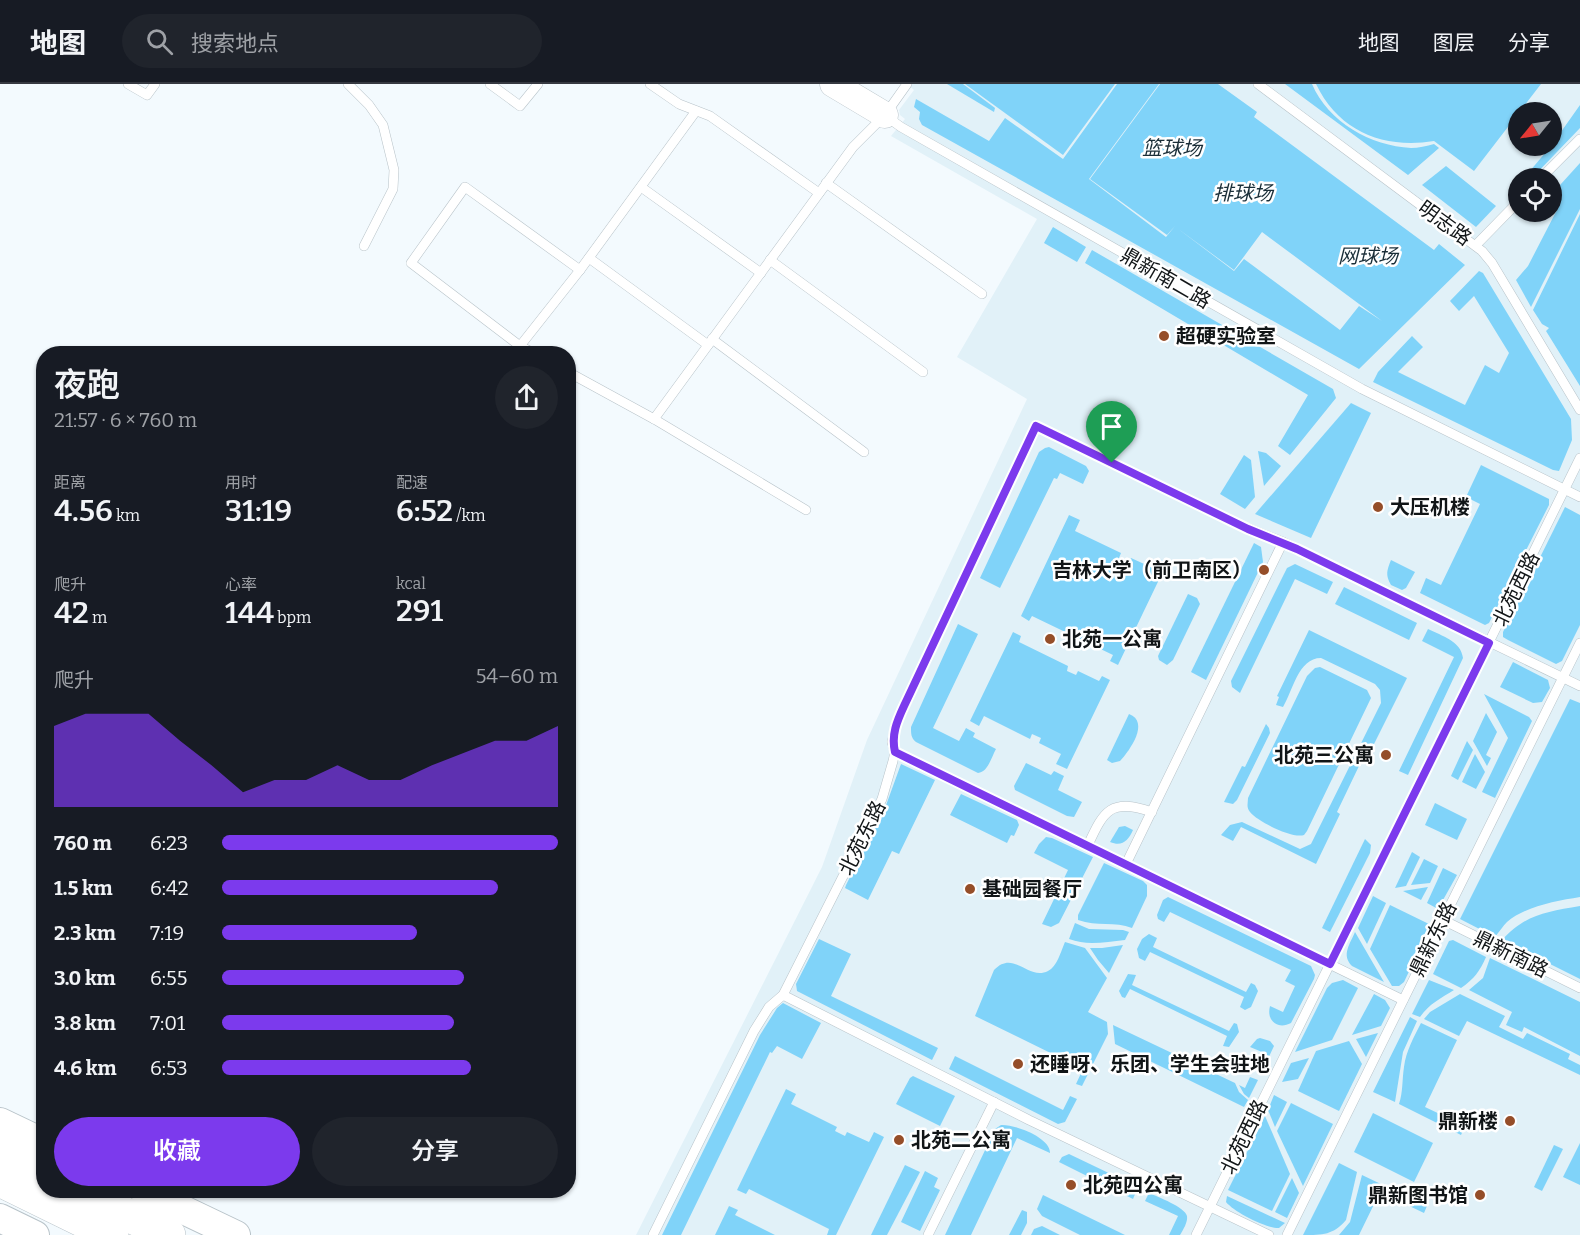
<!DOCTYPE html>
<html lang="zh">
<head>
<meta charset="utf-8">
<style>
	:root { --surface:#171b24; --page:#20242c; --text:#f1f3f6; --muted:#9ea1a6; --line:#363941; --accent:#7c3aed }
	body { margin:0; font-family:Bitter,"Noto Sans SC",serif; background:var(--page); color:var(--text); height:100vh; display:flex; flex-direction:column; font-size:22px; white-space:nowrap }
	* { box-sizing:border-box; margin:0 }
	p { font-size:20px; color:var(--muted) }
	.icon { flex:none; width:33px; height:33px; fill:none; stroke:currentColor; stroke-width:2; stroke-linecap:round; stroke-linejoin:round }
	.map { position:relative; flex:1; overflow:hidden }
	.side { position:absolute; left:36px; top:262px; width:540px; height:852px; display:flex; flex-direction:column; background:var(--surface); border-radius:24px; box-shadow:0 2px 4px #0004 }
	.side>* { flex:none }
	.needle { width:39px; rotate:240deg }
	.buttons { position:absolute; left:1508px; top:18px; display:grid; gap:12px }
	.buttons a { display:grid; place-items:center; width:54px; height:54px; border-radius:50%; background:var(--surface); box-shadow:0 2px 4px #0004; font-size:30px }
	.pin { position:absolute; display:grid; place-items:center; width:51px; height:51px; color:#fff; margin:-62px -26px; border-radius:50% 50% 50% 0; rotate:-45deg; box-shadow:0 0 6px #0007 }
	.pin .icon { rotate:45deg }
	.round { display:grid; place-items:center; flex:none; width:63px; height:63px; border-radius:32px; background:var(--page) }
	.overview { display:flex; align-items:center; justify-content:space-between; height:102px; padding:0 18px }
	h1 { font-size:33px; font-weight:600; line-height:45px }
	.stats { display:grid; grid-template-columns:repeat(3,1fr); gap:9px; height:102px; padding:6px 18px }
	.stats div { display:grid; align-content:center }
	.stats b { font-size:30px; font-weight:600 }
	.stats small { font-size:16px; font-weight:400 }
	.stats p { font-size:16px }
	.chart { height:168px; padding:12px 18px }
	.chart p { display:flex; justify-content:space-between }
	.chart svg { width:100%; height:108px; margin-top:6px; fill:var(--accent); opacity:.7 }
	.cta { display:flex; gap:12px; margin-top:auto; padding:12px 18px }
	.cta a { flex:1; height:69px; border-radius:36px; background:var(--accent); color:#fff; font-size:24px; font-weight:600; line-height:69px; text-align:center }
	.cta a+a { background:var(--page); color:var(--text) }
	ul { padding:0 18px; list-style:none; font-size:20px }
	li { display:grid; grid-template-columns:96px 72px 1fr; align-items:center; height:45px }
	li i { height:15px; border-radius:8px; background:var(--accent) }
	header { display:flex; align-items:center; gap:36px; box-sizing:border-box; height:84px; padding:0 30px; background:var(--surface); border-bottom:2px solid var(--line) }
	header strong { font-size:28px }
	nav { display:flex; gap:33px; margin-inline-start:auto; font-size:21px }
	.search { width:420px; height:54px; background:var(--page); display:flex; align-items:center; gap:15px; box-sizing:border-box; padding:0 21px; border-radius:33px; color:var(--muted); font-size:22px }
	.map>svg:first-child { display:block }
	.built { fill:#e1f1f8; fill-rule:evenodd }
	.green { fill:#80d3f9; fill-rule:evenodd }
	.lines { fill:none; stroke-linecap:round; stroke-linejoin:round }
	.lane-casing { stroke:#b8c3c9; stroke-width:10 }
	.secondary-casing { stroke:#b8c3c9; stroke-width:27 }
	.primary-casing { stroke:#b8c3c9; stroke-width:30 }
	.highway-casing { stroke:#b8c3c9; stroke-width:34 }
	.lane { stroke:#fff; stroke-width:9 }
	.secondary { stroke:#fff; stroke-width:26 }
	.primary { stroke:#fff; stroke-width:28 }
	.highway { stroke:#fff; stroke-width:33 }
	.route-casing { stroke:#fff; stroke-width:12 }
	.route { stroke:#7c3aed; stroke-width:8 }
	.poi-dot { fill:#954e29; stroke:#fff; stroke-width:2 }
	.labels { text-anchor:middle; stroke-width:5; stroke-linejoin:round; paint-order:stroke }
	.park-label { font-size:20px; font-style:italic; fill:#1a2e38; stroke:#fff }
	.street-label { font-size:20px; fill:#111517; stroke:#fff }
	.poi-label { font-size:20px; font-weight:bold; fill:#111517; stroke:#fff; text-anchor:start }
</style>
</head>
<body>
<header>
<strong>地图</strong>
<div class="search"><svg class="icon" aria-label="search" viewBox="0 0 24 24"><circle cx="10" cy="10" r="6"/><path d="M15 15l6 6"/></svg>搜索地点</div>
<nav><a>地图</a><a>图层</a><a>分享</a></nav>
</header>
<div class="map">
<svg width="1580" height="1151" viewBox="0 0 1580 1151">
	<rect width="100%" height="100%" fill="#f3fafe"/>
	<path class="built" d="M907,0H1580V1151H636L822,783L867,656L1027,315L957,273L1037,135L891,52L905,35L900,31L899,26L914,6ZM1518,28H1551V62H1518ZM1518,94H1551V128H1518Z"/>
	<g class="green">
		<polygon points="947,0 963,0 995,24 994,28"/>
		<polygon points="965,0 1115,0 1063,71"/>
		<path d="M1117,0H1159L1089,95L1166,153L1175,142L1167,151L1090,95L1160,0H1218L1257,28L1254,33L1434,166L1439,160L1465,181L1359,285L922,41L919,35L920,28L914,23L916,15L989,57L1005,34L1063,75ZM1177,144L1234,186L1262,148L1382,237L1359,222L1340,246L1244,175L1234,187Z"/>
		<path d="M1285,0H1312C1328,38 1371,62 1411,64C1418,64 1427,62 1434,60L1439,64L1408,91Z"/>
		<path d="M1316,0H1541L1474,87L1434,57C1384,65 1339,48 1316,0Z"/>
		<polygon points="1580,21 1580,44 1532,94 1524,94 1551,62"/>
		<polygon points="1580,79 1580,125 1531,223 1516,196 1528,182 1559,122 1551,114 1551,111"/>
		<polygon points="1446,82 1496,122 1476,143 1422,101"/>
		<polygon points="1580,130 1580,302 1546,247 1549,244 1542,240 1533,226"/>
		<polygon points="1053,143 1086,163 1077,178 1044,159"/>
		<polygon points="1092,166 1333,305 1336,314 1290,371 1278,362 1308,311 1085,179"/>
		<polygon points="1479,187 1483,189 1571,335 1572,356 1559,387 1553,386 1373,298 1378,288 1412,252 1423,263 1398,288 1465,321 1485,281 1499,289 1509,269 1474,212 1459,227 1450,217"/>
		<polygon points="1351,319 1371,329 1311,454 1255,430"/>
		<polygon points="1049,363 1086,382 1089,387 1083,400 1060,389 1057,395 1054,394 1000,504 980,494 1039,368 1045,364"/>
		<polygon points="1258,367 1266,369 1281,382 1264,402"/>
		<polygon points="1244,371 1251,376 1255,413 1245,425 1220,410"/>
		<polygon points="1481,381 1549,415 1549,421 1489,539 1485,541 1420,509 1426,494 1441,501 1480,420 1466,413"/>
		<polygon points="1565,423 1580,431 1580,541 1562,577 1556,580 1508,556 1503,553 1503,548"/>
		<polygon points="1069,431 1080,436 1075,447 1121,469 1119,474 1129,478 1131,474 1153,484 1158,474 1167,479 1118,581 1110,577 1113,571 1032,532 1029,537 1021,532"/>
		<polygon points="1254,459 1261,463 1263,478 1206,596 1191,588"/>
		<path d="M1391,476L1415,488L1406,504L1402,506L1391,501C1385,491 1387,486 1391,476Z"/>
		<polygon points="1295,480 1333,498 1327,510 1295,495 1240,609 1232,603 1231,597 1284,490 1287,484"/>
		<polygon points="1344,503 1417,539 1409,556 1335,520"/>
		<polygon points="1188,510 1197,514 1200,520 1173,576 1167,581 1159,576 1158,572"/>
		<path d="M958,540L978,550L933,644L959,657L966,644L975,649L973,653L996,665C991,674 988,688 978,689L916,658C911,654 911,650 911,643Z"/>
		<path d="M1428,545C1442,552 1461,557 1463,574L1408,691L1399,687L1454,573L1422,557Z"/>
		<path d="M1309,546L1407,594L1374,660L1370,659L1337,728L1340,730L1316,780L1241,743L1233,757L1221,751L1230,741L1242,738L1300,765L1311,760L1381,619L1380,606L1375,600L1321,574C1298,574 1293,607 1283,623L1276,621L1279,613L1277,612Z"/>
		<polygon points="1013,548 1021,552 1019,558 1068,582 1067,587 1076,591 1078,587 1099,597 1102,592 1110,596 1067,685 1056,680 1061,670 1039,659 1041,654 1032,650 1030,655 984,632 979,642 970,637"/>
		<polygon points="1513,578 1548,596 1550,604 1542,618 1533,619 1500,603"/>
		<path d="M1320,583L1367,606L1371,614L1307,747L1304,751C1293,755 1258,738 1250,728C1246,723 1248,719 1248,714L1307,592L1315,584Z"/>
		<polygon points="1484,610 1529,633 1532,637 1495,714 1482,708 1508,654"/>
		<path d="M1570,615L1580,619V813C1556,817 1526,822 1507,838C1503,842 1499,848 1495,853L1460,835Z"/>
		<polygon points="1486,629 1497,648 1486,671 1491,674 1487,682 1473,657"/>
		<path d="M1129,630C1150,638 1130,666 1120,677L1112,679L1107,676Z"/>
		<polygon points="1266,640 1269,644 1270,649 1237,716 1233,720 1224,718 1242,682 1245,683"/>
		<polygon points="1467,657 1473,666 1458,696 1451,692"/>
		<polygon points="1475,670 1485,688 1476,705 1462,698"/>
		<polygon points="1026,679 1051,691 1054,687 1064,692 1058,706 1082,718 1074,733 1067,732 1015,706 1014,702"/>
		<polygon points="901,680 935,696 899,770 892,767 868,816 845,804 846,801 885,724"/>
		<polygon points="961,710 1017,736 1019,741 1014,752 1011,751 1007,759 950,731"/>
		<polygon points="1435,719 1467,735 1457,756 1425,741"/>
		<path d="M1125,742L1133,746C1128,757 1122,763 1110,758L1119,743Z"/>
		<polygon points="1046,753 1052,754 1093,773 1059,839 1051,843 1042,840 1068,786 1034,769 1039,760"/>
		<polygon points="1365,755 1371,761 1370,769 1330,848 1322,844"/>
		<polygon points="1412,768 1420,773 1406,802 1395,804"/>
		<polygon points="1424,775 1438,782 1430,799 1411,801"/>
		<path d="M1104,779L1143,797L1147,801V812L1132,844C1115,837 1097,843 1078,836V831Z"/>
		<polygon points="1443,784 1457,791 1438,825 1427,819"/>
		<polygon points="1428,803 1421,816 1403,807"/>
		<polygon points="1373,812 1386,819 1367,860 1358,844"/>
		<path d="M1168,813L1311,882L1315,891L1314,895L1291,939C1278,946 1266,937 1270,922L1283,928L1295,902L1285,897L1291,886L1170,828L1164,838L1158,835L1157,831L1163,816Z"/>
		<polygon points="1390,821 1431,841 1404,898 1399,902 1392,902 1370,865"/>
		<path d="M1580,822V895L1502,856C1526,830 1546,828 1580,822Z"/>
		<path d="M1075,839L1089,845L1123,846L1129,848L1125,856C1105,858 1087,862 1069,855Z"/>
		<path d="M1355,848L1384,898L1352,882C1341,871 1350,860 1355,848Z"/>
		<polygon points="1149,850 1157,854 1153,863 1246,908 1251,899 1255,901 1258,907 1251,923 1245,926 1240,923 1244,913 1150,868 1145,877 1139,874 1137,865 1142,855"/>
		<polygon points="819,855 851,870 831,912 938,964 932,976 797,907 796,900"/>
		<path d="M1453,856L1486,873C1480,887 1474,895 1461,904L1433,890L1449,857Z"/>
		<path d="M1065,858L1085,864L1107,894L1088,928L1107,938L1108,950L1082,1002L1076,1000L1083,985L975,932L994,886C1014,865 1028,897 1048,887C1057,883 1061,867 1065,858Z"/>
		<polygon points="1123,861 1109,889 1098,876 1090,864 1102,864"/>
		<polygon points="1490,874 1580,918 1580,972 1524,943 1522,948 1506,941 1512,928 1469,906 1483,894"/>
		<polygon points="1128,890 1136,891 1132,901 1229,947 1234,939 1237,940 1239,948 1229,963 1223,962 1227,952 1130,905 1125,914 1122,913 1119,907"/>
		<polygon points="1343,896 1358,904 1332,956 1295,968 1327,904 1332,899"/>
		<path d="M1429,896L1454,906C1441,914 1429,920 1420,933L1412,930Z"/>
		<polygon points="1374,910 1385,916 1390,924 1381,942 1352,951"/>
		<polygon points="1460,910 1505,932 1499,943 1523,955 1527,949 1570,970 1568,975 1580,981 1580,991 1467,937 1459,952 1424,935 1430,928"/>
		<polygon points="783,919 821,939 802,975 777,962 772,969 770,968 681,1151 662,1151 760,951 777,924"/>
		<polygon points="1410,933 1417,937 1403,968 1395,1018 1373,1008"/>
		<path d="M1421,939L1457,956L1425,1023L1465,1042L1461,1051L1399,1020C1403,1008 1402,996 1404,983C1406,967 1414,953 1421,939Z"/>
		<polygon points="1113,941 1235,999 1239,1008 1248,1016 1244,1023 1115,960"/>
		<polygon points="1378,949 1366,973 1356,955"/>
		<polygon points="1260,954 1270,957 1274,962 1265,981 1258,978 1262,968 1250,963 1257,955"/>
		<polygon points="1349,957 1362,980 1339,1027 1298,1007 1316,967"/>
		<polygon points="955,972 1063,1026 1070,1012 1077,1015 1065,1038 1058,1040 949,985"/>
		<polygon points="1309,974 1298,995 1282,998 1291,979"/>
		<polygon points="913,992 955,1012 940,1042 896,1020 910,994"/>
		<polygon points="1250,993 1258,996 1249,1014 1244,1010 1239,1001 1245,1004"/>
		<polygon points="786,1005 796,1010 791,1020 837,1043 835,1047 845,1052 847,1048 869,1058 874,1048 884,1053 836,1151 827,1151 829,1145 749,1105 746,1110 737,1106"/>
		<polygon points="1274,1011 1287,1018 1275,1043 1268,1026"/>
		<polygon points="1291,1019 1333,1040 1303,1102 1277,1047"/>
		<polygon points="1373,1029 1433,1059 1414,1098 1354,1068"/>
		<polygon points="1265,1032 1290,1090 1272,1127 1228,1106"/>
		<path d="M1001,1041C1015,1040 1051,1054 1050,1069L1017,1054L971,1151H945L995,1045Z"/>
		<polygon points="1580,1059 1580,1101 1563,1093"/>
		<polygon points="1554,1061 1563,1065 1542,1107 1534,1103"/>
		<polygon points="1069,1070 1138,1103 1133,1115 1059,1078 1062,1073"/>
		<path d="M1339,1079L1357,1088L1346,1136C1333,1151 1323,1151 1303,1151Z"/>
		<polygon points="905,1081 920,1088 887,1151 871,1151"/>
		<polygon points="925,1087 938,1094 934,1103 940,1106 920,1147 901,1138"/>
		<polygon points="1362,1091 1427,1122 1424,1129 1380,1108 1359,1151 1339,1151 1350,1138"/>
		<polygon points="1292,1094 1299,1109 1287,1134 1275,1128"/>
		<path d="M1149,1109C1158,1113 1185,1123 1187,1132C1188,1138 1183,1146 1180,1151H1169L1178,1132L1145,1117Z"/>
		<polygon points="1043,1111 1125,1151 1080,1151 1042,1132 1037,1125"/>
		<path d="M1227,1112L1285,1139L1279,1144C1267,1145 1234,1128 1226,1118Z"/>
		<polygon points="729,1122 738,1126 735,1131 775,1151 715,1151"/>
		<polygon points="1022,1126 1027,1128 1027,1139 1021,1151 1009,1151"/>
		<polygon points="1042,1142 1060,1151 1031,1151 1034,1145"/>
	</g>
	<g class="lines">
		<g class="lane-casing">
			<g id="lane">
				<polyline points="128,0 147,11 155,0"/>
				<polyline points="348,0 369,21 383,41 394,86 393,105 364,162"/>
				<polyline points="490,0 520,22 538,0"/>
				<polyline points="650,0 679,20 710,32 819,109"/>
				<polyline points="1258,0 1482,167 1492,179 1580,326"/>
				<polyline points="887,33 901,43 1362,305 1580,413"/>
				<polyline points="1541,94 1580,55"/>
				<polyline points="826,99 982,210"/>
				<polyline points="641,103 761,189"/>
				<polyline points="1476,161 1518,118"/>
				<polyline points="589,174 708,261"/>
				<polyline points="770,176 923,288"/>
				<polyline points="712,255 864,368"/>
				<polyline points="520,262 580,186 696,27"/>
				<polyline points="535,270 520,262 411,179 465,103 580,186"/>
				<polyline points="568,288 654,335 806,426"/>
				<polyline points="654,335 853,63 885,31 907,0"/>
				<polyline points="895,668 1403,916"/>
				<path d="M1088,761C1104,726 1111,714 1152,728"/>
				<polyline points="1126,780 1283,458"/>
				<polyline points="1443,836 1580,904"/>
				<polyline points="783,911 1029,1036 1269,1151"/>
				<polyline points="653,1151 754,947 769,923 783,911 882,715 893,677 895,668 892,658 896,640 1036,342 1242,442 1283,458 1580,602"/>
				<polyline points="928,1151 994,1018"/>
				<polyline points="1196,1151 1580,374"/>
				<polyline points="1287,1151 1580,559"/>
			</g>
		</g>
		<g class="secondary-casing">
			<polyline id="secondary" points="833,0 885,31"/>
		</g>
		<g class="primary-casing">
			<g id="primary">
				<polyline points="0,1038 44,1059"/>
				<polyline points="144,1107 236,1151"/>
				<polyline points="0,1134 35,1151"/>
			</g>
		</g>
		<g class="highway-casing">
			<g id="highway">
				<polyline points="0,1069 44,1090"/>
				<polyline points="0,1096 112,1151"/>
				<polyline points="79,1107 169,1151"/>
			</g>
		</g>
		<use href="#lane" class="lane"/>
		<use href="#secondary" class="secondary"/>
		<use href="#primary" class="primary"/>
		<use href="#highway" class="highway"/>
	</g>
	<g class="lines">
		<g class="route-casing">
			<path id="route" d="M1036,342L1248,445L1297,465L1489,559L1330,880L895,668C891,651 897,637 904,622Z"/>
		</g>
		<use href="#route" class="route"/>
	</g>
	<g class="poi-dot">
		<circle cx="1164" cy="252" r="6"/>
		<circle cx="1378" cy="423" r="6"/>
		<circle cx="1264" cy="486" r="6"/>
		<circle cx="1050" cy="555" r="6"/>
		<circle cx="1386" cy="671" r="6"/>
		<circle cx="970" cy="805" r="6"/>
		<circle cx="1018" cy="980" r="6"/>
		<circle cx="1510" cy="1037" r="6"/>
		<circle cx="899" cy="1056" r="6"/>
		<circle cx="1071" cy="1101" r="6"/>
		<circle cx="1480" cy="1111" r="6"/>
	</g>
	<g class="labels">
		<g class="park-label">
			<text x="1172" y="71">篮球场</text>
			<text x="1243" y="116">排球场</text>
			<text x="1368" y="179">网球场</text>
		</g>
		<g class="street-label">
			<text transform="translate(1445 139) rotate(36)" y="7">明志路</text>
			<text transform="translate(1166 194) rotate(30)" y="7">鼎新南二路</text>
			<text transform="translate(1516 505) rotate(-64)" y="7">北苑西路</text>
			<text transform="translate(862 754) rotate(-64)" y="7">北苑东路</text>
			<text transform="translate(1433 855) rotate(-64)" y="7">鼎新东路</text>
			<text transform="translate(1511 870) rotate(26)" y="7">鼎新南路</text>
			<text transform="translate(1244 1053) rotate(-64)" y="7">北苑西路</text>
		</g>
		<g class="poi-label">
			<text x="1176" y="259">超硬实验室</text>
			<text x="1390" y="430">大压机楼</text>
			<text x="1252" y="493" text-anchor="end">吉林大学（前卫南区）</text>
			<text x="1062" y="562">北苑一公寓</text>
			<text x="1374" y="678" text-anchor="end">北苑三公寓</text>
			<text x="982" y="812">基础园餐厅</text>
			<text x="1030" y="987">还睡呀、乐团、学生会驻地</text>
			<text x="1498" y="1044" text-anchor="end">鼎新楼</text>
			<text x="911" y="1063">北苑二公寓</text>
			<text x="1083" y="1108">北苑四公寓</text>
			<text x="1468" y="1118" text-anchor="end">鼎新图书馆</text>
		</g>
	</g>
</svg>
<div class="buttons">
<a><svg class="needle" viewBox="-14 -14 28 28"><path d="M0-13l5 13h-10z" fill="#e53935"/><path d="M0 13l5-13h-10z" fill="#9ea1a6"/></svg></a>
<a><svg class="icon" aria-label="locate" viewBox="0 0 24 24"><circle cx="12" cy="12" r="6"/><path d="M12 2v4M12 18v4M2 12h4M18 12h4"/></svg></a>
</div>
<div class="pin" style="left:1112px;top:379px;background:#1e9e55"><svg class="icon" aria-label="arrive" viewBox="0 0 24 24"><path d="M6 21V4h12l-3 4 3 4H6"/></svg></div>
<section class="side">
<div class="overview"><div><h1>夜跑</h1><p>21:57 · 6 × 760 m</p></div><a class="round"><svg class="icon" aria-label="share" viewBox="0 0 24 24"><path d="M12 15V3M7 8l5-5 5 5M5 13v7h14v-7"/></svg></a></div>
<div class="stats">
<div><p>距离</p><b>4.56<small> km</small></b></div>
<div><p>用时</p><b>31:19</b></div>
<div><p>配速</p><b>6:52<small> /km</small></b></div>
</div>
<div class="stats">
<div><p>爬升</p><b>42<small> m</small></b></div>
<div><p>心率</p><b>144<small> bpm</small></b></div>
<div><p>kcal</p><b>291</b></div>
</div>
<div class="chart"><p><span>爬升</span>54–60 m</p>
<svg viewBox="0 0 160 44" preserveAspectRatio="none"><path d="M0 44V11L10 6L20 6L30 6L40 17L50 27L60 38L70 33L80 33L90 27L100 33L110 33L120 27L130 22L140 17L150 17L160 11V44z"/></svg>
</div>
<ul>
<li><b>760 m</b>6:23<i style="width:100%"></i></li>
<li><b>1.5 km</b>6:42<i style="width:82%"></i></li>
<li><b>2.3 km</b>7:19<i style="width:58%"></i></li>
<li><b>3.0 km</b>6:55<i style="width:72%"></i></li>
<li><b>3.8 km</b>7:01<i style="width:69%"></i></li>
<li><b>4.6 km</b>6:53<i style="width:74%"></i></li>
</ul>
<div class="cta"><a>收藏</a><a>分享</a></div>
</section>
</div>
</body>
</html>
